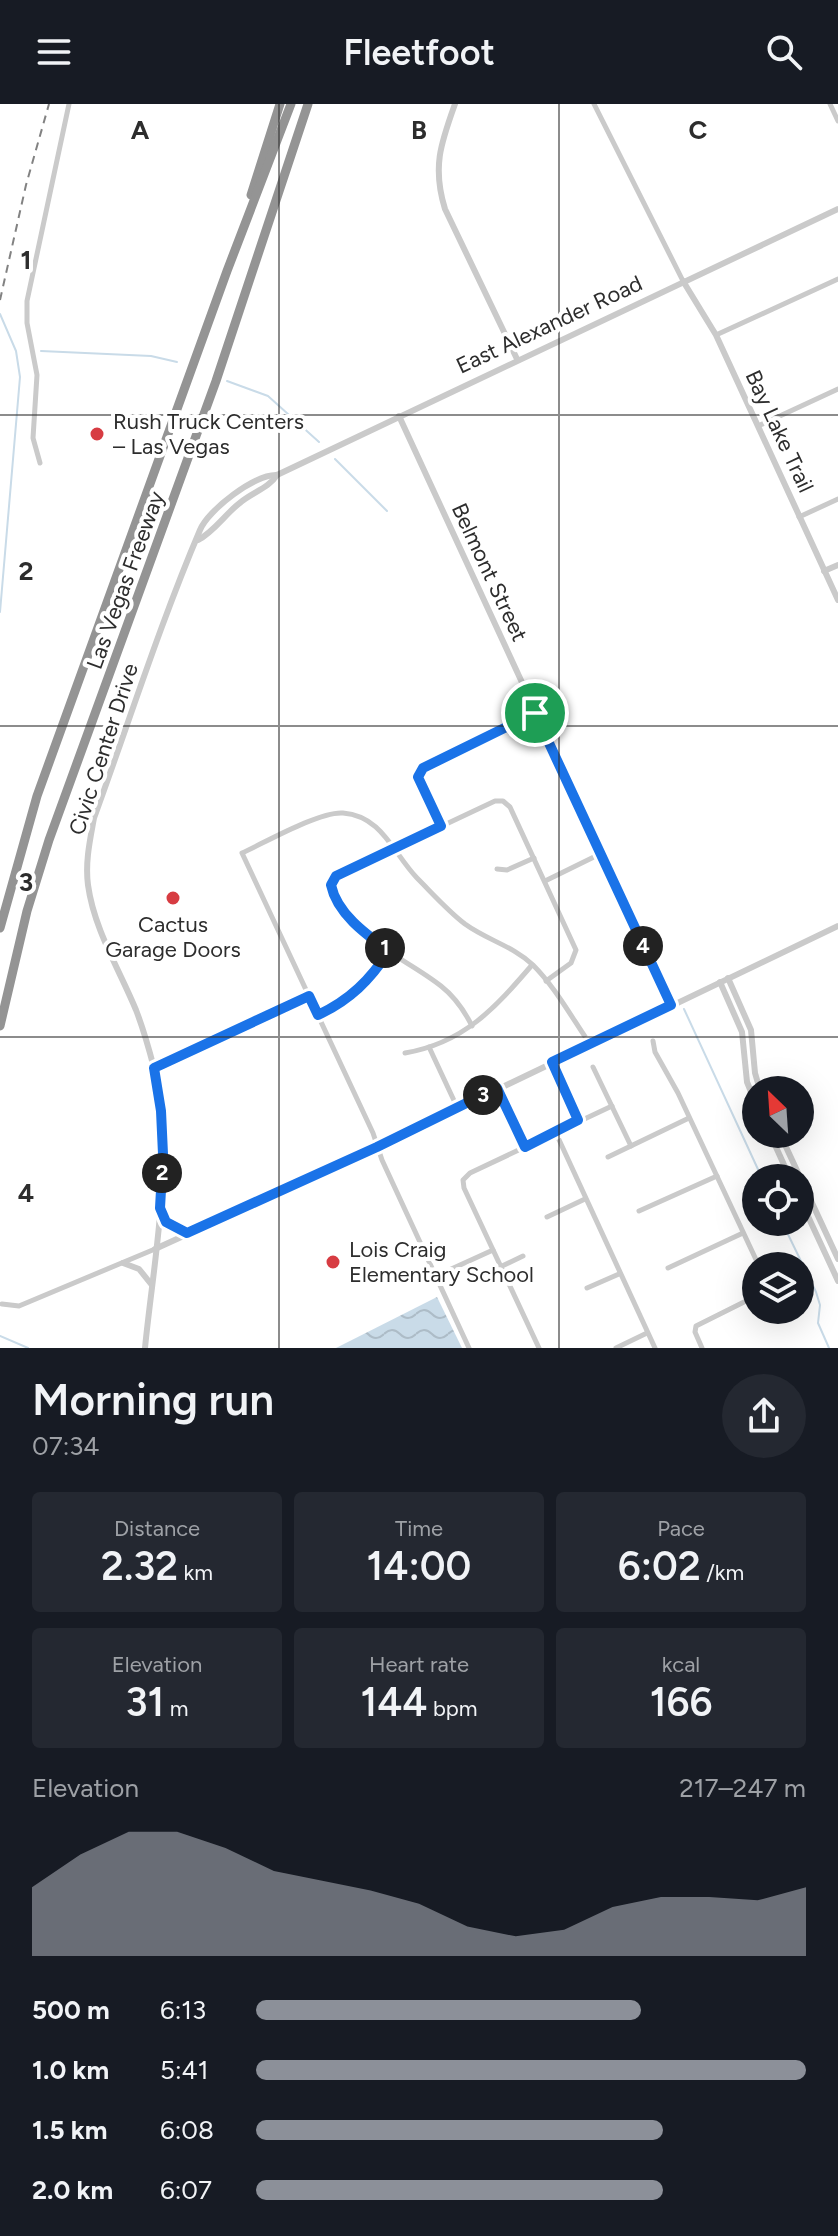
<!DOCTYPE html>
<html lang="en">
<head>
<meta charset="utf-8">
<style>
	:root { --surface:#171b24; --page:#242831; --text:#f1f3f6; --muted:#9ea1a6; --accent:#8c9099 }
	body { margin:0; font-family:Figtree,sans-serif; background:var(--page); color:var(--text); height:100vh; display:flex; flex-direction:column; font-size:30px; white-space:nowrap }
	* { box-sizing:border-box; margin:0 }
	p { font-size:26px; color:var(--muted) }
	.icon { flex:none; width:44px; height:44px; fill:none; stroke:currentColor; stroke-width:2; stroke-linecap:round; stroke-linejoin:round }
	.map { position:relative; height:1244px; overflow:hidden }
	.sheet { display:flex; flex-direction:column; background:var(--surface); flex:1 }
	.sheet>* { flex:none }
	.needle { width:52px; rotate:335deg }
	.tools { position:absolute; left:742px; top:972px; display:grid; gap:16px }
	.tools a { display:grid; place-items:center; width:72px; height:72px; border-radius:50%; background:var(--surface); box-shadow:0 8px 32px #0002; font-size:40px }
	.pin { position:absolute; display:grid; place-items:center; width:68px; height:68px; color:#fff; margin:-34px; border:4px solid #fff; border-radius:50%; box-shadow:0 2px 8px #0007 }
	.km { position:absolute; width:40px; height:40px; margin:-20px; border-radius:50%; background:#222; color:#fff; font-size:22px; line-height:40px; text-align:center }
	.round { display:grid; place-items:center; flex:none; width:84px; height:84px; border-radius:42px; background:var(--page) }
	.overview { display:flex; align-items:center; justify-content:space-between; height:136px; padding:0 32px }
	h1 { font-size:44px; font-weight:600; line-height:60px }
	.figures { display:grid; grid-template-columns:repeat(3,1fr); gap:12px; height:136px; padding:8px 32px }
	.figures div { display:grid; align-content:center; border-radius:8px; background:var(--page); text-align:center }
	.figures b { font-size:40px; font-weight:600 }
	.figures small { font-size:22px; font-weight:400 }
	.figures p { font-size:22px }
	.chart { height:224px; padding:16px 32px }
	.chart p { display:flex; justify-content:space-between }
	.chart svg { width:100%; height:144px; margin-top:8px; fill:var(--accent); opacity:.7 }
	ul { padding:0 32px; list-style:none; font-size:26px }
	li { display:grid; grid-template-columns:128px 96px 1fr; align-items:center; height:60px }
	li i { height:20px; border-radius:10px; background:var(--accent) }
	header { display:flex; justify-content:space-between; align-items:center; height:104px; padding:0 32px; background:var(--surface); font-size:36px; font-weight:600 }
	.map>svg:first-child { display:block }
	.water { fill:url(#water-waves) }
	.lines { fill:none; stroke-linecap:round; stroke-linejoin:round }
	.stream { stroke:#c9dbe8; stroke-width:2 }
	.minor { stroke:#cacaca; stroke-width:5 }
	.tertiary { stroke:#cacaca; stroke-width:6 }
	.motorway { stroke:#949494; stroke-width:9 }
	.rail { stroke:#828282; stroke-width:2; stroke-dasharray:8 6; stroke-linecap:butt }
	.route-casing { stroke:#fff; stroke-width:16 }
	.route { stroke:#1a73e8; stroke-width:10 }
	.grid { fill:none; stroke:#2d2d2d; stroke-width:2; stroke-opacity:0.55 }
	.poi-dot { fill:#d73c42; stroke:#fff; stroke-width:3 }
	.labels { text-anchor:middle; stroke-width:8; stroke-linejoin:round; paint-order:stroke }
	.street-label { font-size:22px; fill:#2d2d2d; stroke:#fff }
	.poi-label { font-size:22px; fill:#2d2d2d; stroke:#fff; text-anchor:start }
	.grid-label { font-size:26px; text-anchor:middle; font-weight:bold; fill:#2d2d2d; stroke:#fff; stroke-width:8; stroke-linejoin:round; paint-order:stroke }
</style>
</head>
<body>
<header><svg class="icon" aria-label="menu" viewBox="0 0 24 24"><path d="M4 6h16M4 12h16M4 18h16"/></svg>Fleetfoot<svg class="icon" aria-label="search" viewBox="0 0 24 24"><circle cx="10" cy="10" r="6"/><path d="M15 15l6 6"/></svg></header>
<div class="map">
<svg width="838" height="1244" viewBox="0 0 838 1244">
	<defs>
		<pattern id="water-waves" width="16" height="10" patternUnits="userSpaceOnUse" patternTransform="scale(2)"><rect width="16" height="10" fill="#c9dbe8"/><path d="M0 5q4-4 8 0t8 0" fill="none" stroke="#adbcc7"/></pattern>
	</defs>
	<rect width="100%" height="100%" fill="#fff"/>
	<polygon class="water" points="437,1193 462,1244 336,1244"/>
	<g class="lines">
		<g class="stream">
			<polyline points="0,210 16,247 20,273 0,508"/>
			<polyline points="41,247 151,252 177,258"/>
			<polyline points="227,277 268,292 319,338"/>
			<polyline points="335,355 387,407"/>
			<polyline points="684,905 762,1074"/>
			<polyline points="782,1118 816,1188 820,1201 818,1219 829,1244"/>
			<polyline points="0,1232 28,1244"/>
		</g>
		<g class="minor">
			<polyline points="594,0 683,177"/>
			<polyline points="830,0 838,17"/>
			<polyline points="716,231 838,175"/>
			<polyline points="758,322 838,285"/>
			<polyline points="40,359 33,334 37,271 27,219 27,197 69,0"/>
			<polyline points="799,413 838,395"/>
			<polyline points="441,722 418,670 423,664 535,609"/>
			<polyline points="497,765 507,766 534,754"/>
			<polyline points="545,777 600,750"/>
			<path d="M318,911C350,897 370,876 389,847"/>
			<path d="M472,922C464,906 455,893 441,882C405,853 342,831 331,781L336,772L495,697H503L510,703L576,846L571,859L546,877"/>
			<polyline points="653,937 655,948 678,989 759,1162"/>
			<polyline points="429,943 457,1003"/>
			<path d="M405,949C464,939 495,904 532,861"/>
			<polyline points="552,959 578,1016"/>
			<polyline points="593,963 631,1042"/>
			<polyline points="154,964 309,892"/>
			<polyline points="497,984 525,1043"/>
			<polyline points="555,1027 655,1244"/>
			<polyline points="608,1053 689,1014"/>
			<polyline points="639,1107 717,1072"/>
			<polyline points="547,1113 585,1095"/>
			<polyline points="500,1163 523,1152"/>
			<polyline points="668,1164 743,1129"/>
			<polyline points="436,1172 493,1146"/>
			<polyline points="587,1184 619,1170"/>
			<polyline points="2,1200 19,1202 155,1145"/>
			<path d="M469,1244L382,1056L373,1029L242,749C264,739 320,707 343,709C382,712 393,749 417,774C433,790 448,807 465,820C487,836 513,842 533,861C555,883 572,914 590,940"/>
			<polyline points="539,1244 464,1084 463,1076 470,1069 612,1002"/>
			<polyline points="616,1244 647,1229"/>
			<polyline points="702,1244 695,1228 696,1222 756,1192"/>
		</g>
		<g class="tertiary">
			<path d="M455,0C441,39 432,63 445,105L517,255"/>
			<polyline points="683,177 716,231 838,496"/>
			<polyline points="399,312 671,901"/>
			<path d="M198,436C214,428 226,409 241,398C253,388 269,384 277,371"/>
			<polyline points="824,467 838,461"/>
			<polyline points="728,874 751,926 755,969 760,986"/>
			<polyline points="720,878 742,928 747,978 756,1000"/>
			<polyline points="770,1030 790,1074"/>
			<polyline points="780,1030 838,1155"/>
			<polyline points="800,1095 838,1177"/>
			<polyline points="161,1107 171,1122 187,1129"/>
			<polyline points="155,1145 365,1049 838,822"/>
			<polyline points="123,1159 139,1165 151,1180"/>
			<path d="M145,1244C154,1152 175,1056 154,964C149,945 143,924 136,906C119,865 94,825 88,781C85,758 90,736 94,714C129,618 160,520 200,426C208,406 255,370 277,371L838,105"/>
		</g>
		<g class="motorway">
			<polyline points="251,91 280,0"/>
			<polyline points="0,824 37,692 227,167 291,0"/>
			<polyline points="0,922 27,807 49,736 216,277 308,0"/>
		</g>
		<polyline class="rail" points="0,196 26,81 49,0"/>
	</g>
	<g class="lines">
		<g class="route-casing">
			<path id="route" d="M535,609L671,901L552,958L578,1016L525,1043L497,984L377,1043L187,1129L166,1118L160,1104L163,1050L161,1007L154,964L309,892L318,911C350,896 370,876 389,847C367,831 337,810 331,781L336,772L441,722L418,673L423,664Z"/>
		</g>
		<use href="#route" class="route"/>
	</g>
	<path class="grid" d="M279,0V1244M559,0V1244M0,311H838M0,622H838M0,933H838"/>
	<g class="poi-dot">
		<circle cx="97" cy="330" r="8"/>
		<circle cx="173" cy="794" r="8"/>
		<circle cx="333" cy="1158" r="8"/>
	</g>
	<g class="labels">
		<g class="street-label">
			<text transform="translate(549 220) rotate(-25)" y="8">East Alexander Road</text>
			<text transform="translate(780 327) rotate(65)" y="8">Bay Lake Trail</text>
			<text transform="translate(490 468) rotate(65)" y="8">Belmont Street</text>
			<text transform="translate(125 476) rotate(-70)" y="8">Las Vegas Freeway</text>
			<text transform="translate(103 645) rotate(-72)" y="8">Civic Center Drive</text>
		</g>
		<g class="poi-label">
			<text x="113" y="325">Rush Truck Centers<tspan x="113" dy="25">– Las Vegas</tspan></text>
			<text x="173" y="828" text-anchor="middle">Cactus<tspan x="173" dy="25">Garage Doors</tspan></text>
			<text x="349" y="1153">Lois Craig<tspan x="349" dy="25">Elementary School</tspan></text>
		</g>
	</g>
	<g class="grid-label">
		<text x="140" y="35">A</text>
		<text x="419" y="35">B</text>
		<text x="698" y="35">C</text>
		<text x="26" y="165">1</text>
		<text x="26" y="476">2</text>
		<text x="26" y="787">3</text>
		<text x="26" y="1098">4</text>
	</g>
</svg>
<div class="tools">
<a><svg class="needle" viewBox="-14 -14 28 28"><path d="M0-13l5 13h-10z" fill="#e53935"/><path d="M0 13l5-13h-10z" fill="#9ea1a6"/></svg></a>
<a><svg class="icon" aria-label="locate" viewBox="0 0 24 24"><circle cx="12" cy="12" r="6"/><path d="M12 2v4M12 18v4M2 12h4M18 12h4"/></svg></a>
<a><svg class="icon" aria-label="layers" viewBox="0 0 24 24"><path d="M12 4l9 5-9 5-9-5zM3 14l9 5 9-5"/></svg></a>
</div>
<div class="pin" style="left:535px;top:609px;background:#1e9e55"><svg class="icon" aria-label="arrive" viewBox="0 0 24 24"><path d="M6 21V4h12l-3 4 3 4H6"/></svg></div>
<b class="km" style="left:385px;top:844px">1</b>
<b class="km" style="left:162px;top:1069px">2</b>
<b class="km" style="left:483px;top:991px">3</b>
<b class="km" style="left:643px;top:842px">4</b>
</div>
<section class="sheet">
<div class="overview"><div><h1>Morning run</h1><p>07:34</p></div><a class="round"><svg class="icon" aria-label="share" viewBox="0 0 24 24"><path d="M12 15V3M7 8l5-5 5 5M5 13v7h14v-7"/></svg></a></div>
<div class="figures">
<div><p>Distance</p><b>2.32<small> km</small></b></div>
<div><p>Time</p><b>14:00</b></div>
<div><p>Pace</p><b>6:02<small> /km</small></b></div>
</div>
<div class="figures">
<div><p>Elevation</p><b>31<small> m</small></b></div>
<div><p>Heart rate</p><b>144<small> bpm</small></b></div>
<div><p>kcal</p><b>166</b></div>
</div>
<div class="chart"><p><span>Elevation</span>217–247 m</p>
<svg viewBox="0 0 160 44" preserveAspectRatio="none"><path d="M0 44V23L10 13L20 6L30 6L40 11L50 18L60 21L70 24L80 28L90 35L100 38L110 36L120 29L130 26L140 26L150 27L160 23V44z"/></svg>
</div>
<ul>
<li><b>500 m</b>6:13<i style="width:70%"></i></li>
<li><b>1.0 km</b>5:41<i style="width:100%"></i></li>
<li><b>1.5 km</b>6:08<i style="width:74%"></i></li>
<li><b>2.0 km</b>6:07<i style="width:74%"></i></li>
</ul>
</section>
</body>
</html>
